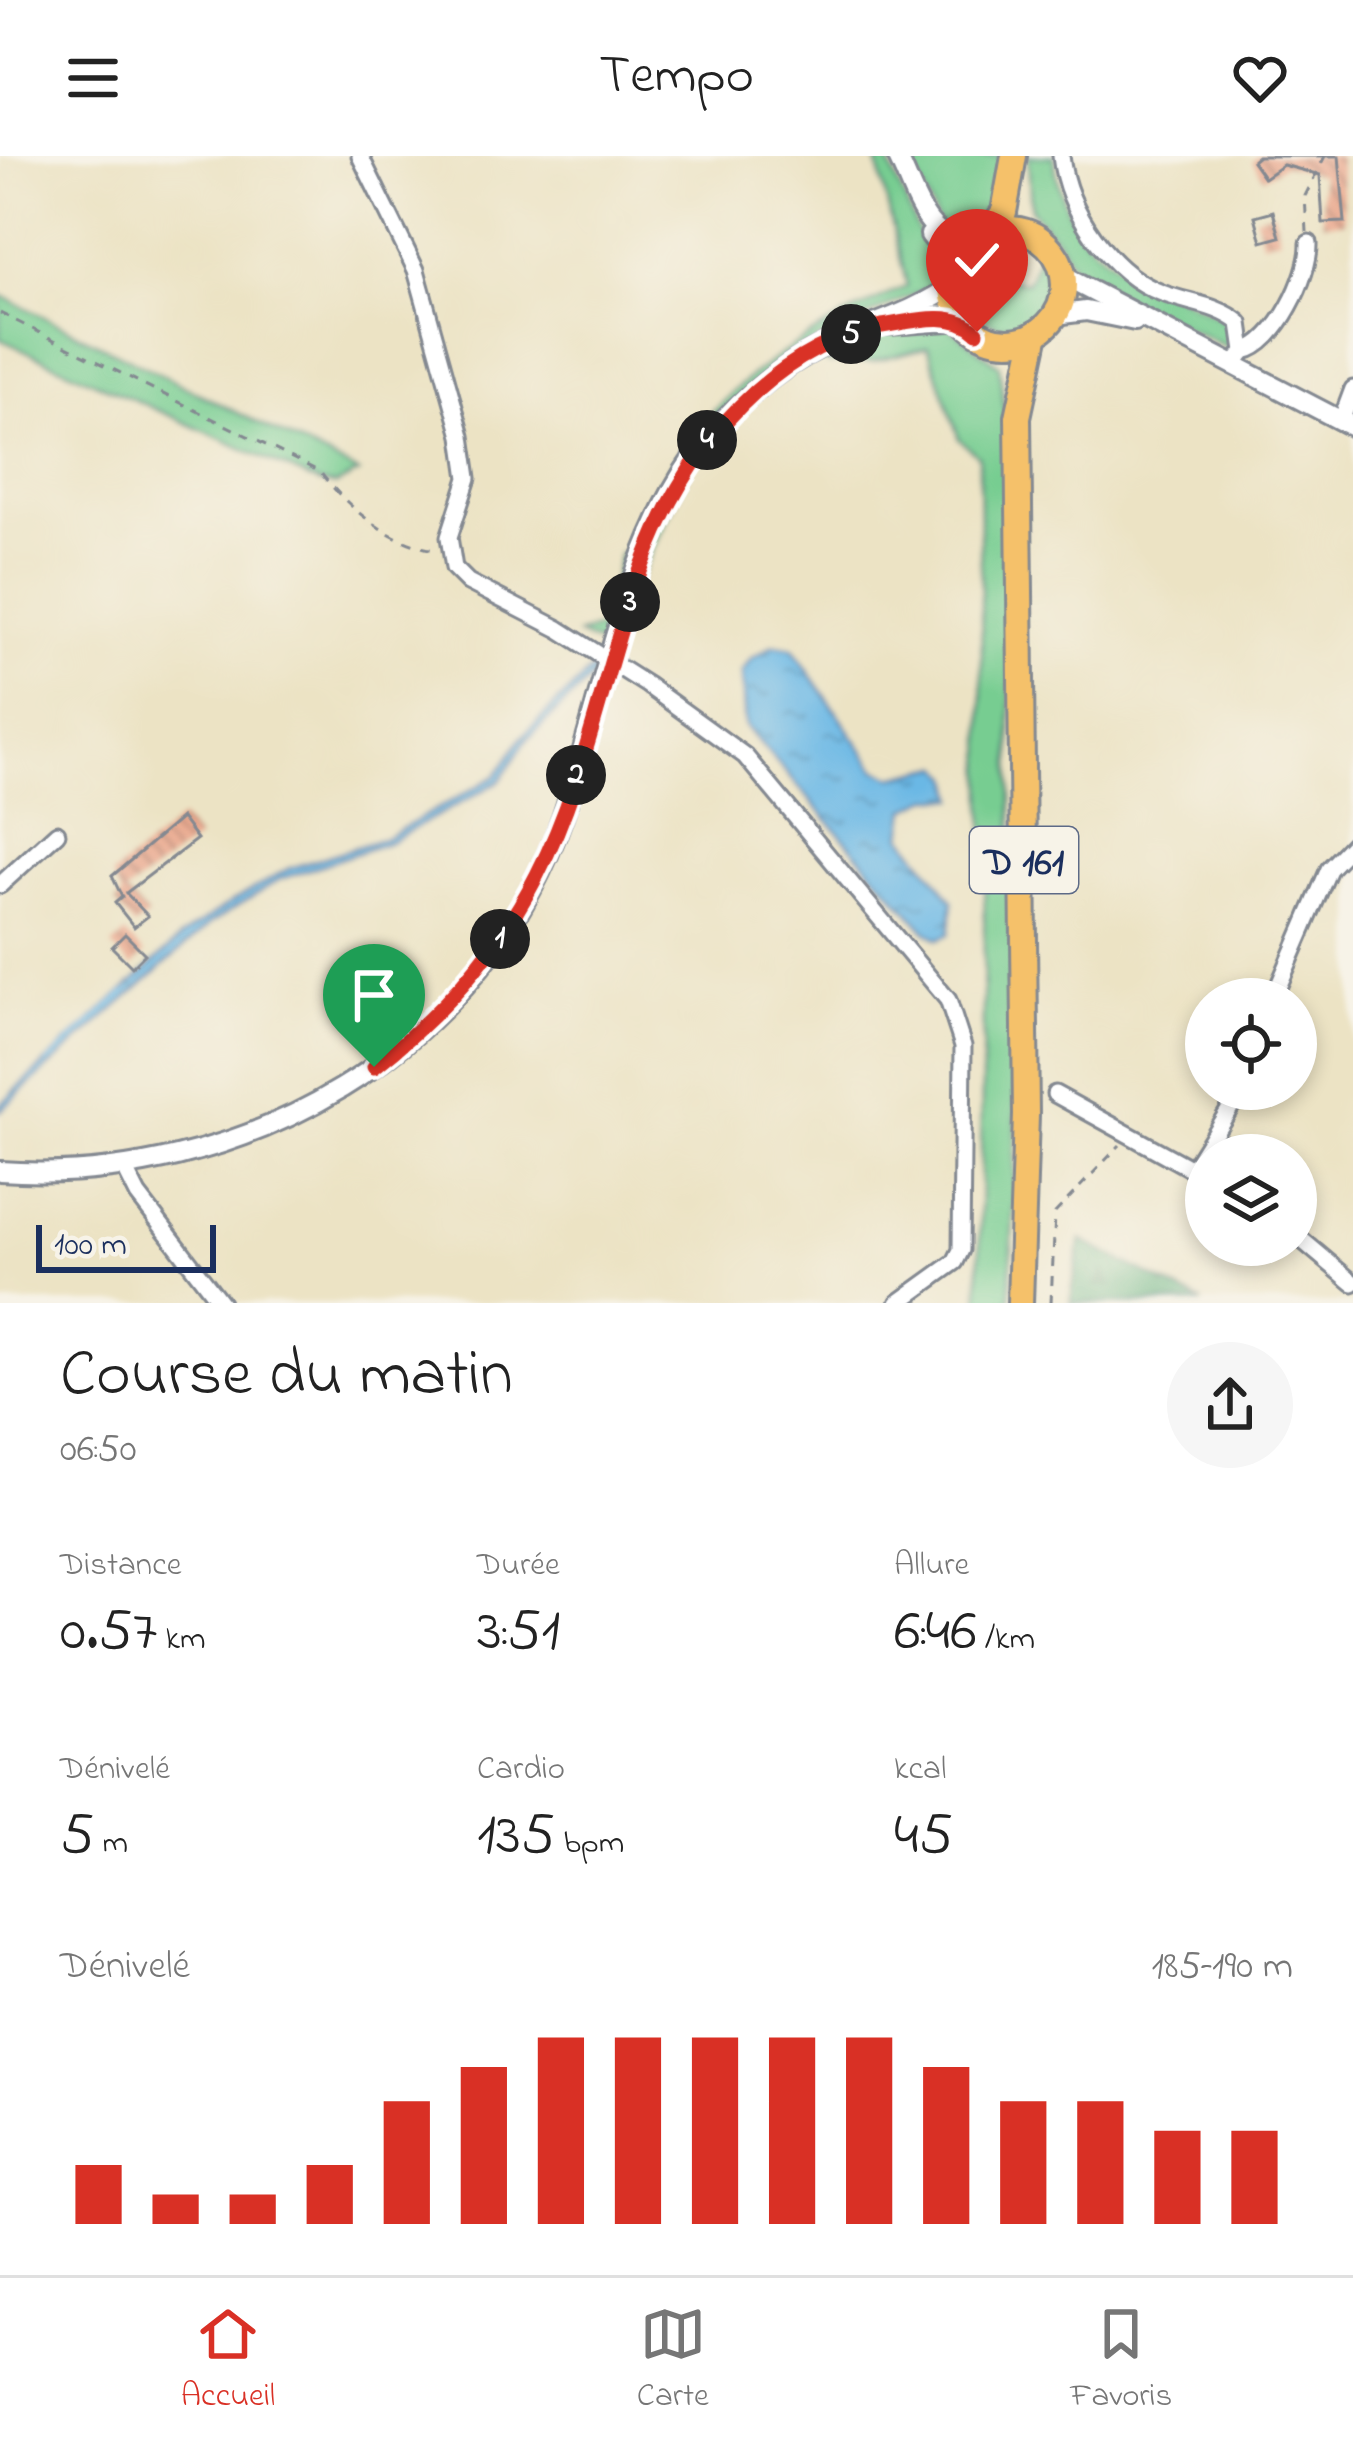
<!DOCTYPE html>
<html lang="fr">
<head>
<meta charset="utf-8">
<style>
	:root { --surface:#fff; --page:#f6f6f6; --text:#222; --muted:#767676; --line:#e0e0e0; --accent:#d93025 }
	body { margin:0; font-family:"Indie Flower",sans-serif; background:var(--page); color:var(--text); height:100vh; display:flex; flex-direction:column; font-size:45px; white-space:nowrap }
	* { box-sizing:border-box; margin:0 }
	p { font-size:39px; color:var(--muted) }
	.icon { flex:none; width:66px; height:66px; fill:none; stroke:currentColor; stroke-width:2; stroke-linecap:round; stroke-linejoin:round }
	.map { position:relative; height:1147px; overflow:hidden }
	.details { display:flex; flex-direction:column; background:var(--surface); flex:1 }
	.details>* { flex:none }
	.controls { position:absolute; left:1185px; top:822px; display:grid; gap:24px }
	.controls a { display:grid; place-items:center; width:132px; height:132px; border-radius:50%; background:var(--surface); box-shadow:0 6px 18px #0003; font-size:60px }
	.scale { position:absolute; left:36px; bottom:30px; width:180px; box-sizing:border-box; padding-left:12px; border:6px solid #1b2f5e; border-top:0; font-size:33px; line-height:42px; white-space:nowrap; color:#1b2f5e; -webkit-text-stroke:9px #f7f3e8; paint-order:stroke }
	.pin { position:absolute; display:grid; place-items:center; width:102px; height:102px; color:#fff; margin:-123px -51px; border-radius:50% 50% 50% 0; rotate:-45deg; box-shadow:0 0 12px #0007 }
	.pin .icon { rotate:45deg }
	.km { position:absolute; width:60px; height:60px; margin:-30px; border-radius:50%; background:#222; color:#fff; font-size:33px; line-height:60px; text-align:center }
	.round { display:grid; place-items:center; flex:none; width:126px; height:126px; border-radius:63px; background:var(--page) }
	.overview { display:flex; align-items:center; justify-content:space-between; height:204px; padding:0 60px }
	h1 { font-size:66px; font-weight:600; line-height:90px }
	.metrics { display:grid; grid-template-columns:repeat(3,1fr); gap:18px; height:204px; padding:12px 60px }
	.metrics div { display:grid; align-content:center }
	.metrics b { font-size:60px; font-weight:600 }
	.metrics small { font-size:33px; font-weight:400 }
	.metrics p { font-size:33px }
	.chart { height:336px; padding:24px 60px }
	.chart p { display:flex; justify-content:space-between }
	.chart svg { width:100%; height:216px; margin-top:12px; stroke:var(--accent); stroke-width:6 }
	header { display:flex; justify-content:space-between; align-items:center; height:156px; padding:0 60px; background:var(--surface); font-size:54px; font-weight:600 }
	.dock { display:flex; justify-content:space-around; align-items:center; height:168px; border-top:3px solid var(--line); background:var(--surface); font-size:33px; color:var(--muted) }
	.dock a { display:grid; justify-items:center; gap:6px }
	.dock .active { color:var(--accent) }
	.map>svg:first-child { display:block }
	.grass { fill:#77cd91; stroke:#497e78; stroke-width:3 }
	.forest { fill:url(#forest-firs); stroke:#3e706c; stroke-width:3 }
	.water { fill:url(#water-ripples); stroke:#4374a2; stroke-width:3 }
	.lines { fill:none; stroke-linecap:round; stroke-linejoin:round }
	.stream { stroke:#6bb8e5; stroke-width:3 }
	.building { fill:url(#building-back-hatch) }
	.minor-casing { stroke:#848991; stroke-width:21 }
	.tertiary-casing { stroke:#848991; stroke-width:24 }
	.primary-casing { stroke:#848991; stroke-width:30 }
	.path { stroke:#848991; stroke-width:3; stroke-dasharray:9 9; stroke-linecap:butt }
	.minor { stroke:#fff; stroke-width:15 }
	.tertiary { stroke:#fff; stroke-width:18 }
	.primary { stroke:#f5c16b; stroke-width:24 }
	.route-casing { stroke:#fff; stroke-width:24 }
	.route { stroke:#d93025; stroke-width:15 }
	.labels { text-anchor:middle; stroke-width:9; stroke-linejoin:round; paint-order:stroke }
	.shield { fill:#f7f3e8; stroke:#5d6a87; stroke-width:3 }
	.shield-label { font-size:39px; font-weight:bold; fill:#1b2f5e }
</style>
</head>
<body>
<header><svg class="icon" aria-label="menu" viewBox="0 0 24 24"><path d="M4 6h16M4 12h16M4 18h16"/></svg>Tempo<svg class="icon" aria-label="heart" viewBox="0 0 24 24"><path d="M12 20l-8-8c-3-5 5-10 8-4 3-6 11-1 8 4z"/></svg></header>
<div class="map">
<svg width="1353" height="1147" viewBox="0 0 1353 1147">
	<defs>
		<pattern id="forest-firs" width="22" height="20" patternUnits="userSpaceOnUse" patternTransform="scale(3)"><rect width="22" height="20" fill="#61b07b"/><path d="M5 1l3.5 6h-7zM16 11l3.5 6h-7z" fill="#4f9068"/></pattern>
		<pattern id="water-ripples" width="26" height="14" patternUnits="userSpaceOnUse" patternTransform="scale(3)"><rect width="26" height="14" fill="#6bb8e5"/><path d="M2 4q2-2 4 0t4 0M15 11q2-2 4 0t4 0" fill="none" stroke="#5796bd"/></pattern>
		<pattern id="building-back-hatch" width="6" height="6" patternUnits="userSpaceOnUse" patternTransform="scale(3)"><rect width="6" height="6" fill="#eaa88d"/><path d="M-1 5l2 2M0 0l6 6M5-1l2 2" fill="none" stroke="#bd8976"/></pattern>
	</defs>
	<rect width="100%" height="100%" fill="#f7f3e8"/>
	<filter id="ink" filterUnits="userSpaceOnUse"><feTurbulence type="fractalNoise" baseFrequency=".00833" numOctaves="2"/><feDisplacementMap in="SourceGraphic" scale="24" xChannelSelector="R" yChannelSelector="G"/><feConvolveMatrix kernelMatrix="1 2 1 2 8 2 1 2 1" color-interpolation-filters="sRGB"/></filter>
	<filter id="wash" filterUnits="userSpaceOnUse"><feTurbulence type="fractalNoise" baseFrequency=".004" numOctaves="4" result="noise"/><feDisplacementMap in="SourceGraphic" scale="48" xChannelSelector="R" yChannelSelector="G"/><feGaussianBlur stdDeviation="2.7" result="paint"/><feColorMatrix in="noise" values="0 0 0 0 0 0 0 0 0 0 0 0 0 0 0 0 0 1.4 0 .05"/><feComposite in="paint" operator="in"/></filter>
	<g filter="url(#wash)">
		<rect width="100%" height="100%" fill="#ece3c4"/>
		<g class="grass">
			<path d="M876,0H886L921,82L941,105L940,126L816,185L709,271L607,492L578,479L604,470L620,397L628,399C681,253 770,193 907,130Z"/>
			<polygon points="908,0 1005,0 990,65 952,79 937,64"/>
			<path d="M1028,0H1054C1065,115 1148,117 1226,166L1237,178L1233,194L1078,120L1059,86L1031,54Z"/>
			<path d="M1007,86L995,121L1027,126L1039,99C1069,140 1026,190 982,162L967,131L978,100Z"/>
			<polygon points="0,139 359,317 336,329 319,327 0,183"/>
			<polygon points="948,170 999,209 1007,274 1016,974 1010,1147 979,1147 985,712 979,301 959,283 928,191 873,205 828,207 825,200 888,177"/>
		</g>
		<polygon class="forest" points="1081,1084 1203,1147 1070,1147"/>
		<g class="water">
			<polygon points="774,489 792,492 876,613 893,621 942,610 952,621 956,642 930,642 907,653 903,680 953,745 949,778 938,783 925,774 745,570 742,516 751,503"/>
			<polygon points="596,510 601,513 525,586 500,625 389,686 280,723 211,767 0,955 0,949 184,779 233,745 288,713 385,682 496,620 522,581"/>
		</g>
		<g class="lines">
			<polyline class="stream" points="47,907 124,836"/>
		</g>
		<g id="blocks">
			<g class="building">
				<polygon points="1258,0 1339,0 1345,66 1323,67 1320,19 1283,9 1264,22 1252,5"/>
				<polygon points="1273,55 1280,81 1262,86 1255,60"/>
				<polygon points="181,662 197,683 126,737 148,760 134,771 115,747 122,741 112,720"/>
				<polygon points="125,778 145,798 132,811 112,791"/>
			</g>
		</g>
	</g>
	<g filter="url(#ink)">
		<use href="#blocks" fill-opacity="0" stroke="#848991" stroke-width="3"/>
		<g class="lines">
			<g class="minor-casing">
				<g id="minor">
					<polyline points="360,0 416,114 462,280 468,322 449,381 454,412 468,426 559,473 647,529 745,600 948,844 963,890 961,1094 955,1106 898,1147"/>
					<path d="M1061,0C1067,54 1110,118 1162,137C1188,147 1219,149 1240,167L1244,195L1234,209"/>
					<path d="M1244,195C1277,188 1310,119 1309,87"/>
					<polyline points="1341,265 1353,233"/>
					<polyline points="0,729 57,677"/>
					<polyline points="1273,843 1329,713 1353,688"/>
					<polyline points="1055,938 1206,1021"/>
					<polyline points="125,1013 138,1039 221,1147"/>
					<polyline points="1192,1013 1242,933"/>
					<polyline points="1296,1079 1353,1127"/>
				</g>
			</g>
			<g class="tertiary-casing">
				<g id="tertiary">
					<path d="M897,0C916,37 922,82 970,88"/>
					<polyline points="930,79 955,109"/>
					<polyline points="1063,120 1353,271"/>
					<polyline points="1055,159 1086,155 1135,165"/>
					<polyline points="888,169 964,164"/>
					<path d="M0,1015C240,1032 484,895 563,660C600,551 626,395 692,303C727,255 775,212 829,187C869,168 917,156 952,129"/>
				</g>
			</g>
			<g class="primary-casing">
				<g id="primary">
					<circle cx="1008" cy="129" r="56"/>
					<polyline points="989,76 1004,56 1014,0"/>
					<polyline points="1020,1147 1026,959 1018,261 1036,177"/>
				</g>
			</g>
			<g class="path">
				<polyline points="1307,76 1305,40 1325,0"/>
				<path d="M0,157L320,316C348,352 388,386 435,394"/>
				<polyline points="1051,1147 1055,1057 1120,989"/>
			</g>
			<use href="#minor" class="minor"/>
			<use href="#tertiary" class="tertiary"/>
			<use href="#primary" class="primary"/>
		</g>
	</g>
	<g class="lines" filter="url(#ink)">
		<g class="route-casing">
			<path id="route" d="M374,911C442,858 498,796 537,719C620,557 611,366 755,236C791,204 834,179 882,170C913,165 953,153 977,176"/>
		</g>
		<use href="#route" class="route"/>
	</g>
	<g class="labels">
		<rect class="shield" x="970" y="671" width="108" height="66" rx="9"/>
		<g class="shield-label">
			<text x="1024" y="718">D 161</text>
		</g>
	</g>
</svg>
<div class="controls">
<a><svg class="icon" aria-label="locate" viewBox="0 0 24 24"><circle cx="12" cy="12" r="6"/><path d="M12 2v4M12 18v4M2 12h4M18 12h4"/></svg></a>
<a><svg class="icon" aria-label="layers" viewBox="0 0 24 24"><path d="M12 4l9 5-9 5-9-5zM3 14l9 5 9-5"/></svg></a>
</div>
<div class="scale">100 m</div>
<div class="pin" style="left:374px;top:911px;background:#1e9e55"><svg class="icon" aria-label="arrive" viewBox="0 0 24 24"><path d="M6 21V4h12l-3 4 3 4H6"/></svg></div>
<div class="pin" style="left:977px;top:176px;background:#d93025"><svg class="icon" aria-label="check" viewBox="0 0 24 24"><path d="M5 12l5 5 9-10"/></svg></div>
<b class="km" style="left:500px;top:783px">1</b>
<b class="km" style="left:576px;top:619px">2</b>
<b class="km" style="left:630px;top:446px">3</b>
<b class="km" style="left:707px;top:284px">4</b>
<b class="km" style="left:851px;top:178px">5</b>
</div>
<section class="details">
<div class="overview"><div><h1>Course du matin</h1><p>06:50</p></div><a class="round"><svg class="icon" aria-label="share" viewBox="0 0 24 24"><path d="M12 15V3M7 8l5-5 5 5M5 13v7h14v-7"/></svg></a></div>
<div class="metrics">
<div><p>Distance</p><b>0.57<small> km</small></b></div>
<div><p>Durée</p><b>3:51</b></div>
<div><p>Allure</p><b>6:46<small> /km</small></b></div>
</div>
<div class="metrics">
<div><p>Dénivelé</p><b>5<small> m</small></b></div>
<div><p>Cardio</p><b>135<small> bpm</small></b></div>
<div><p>kcal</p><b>45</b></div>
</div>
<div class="chart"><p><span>Dénivelé</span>185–190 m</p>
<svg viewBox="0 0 160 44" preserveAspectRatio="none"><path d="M5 44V32M15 44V38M25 44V38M35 44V32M45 44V19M55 44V12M65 44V6M75 44V6M85 44V6M95 44V6M105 44V6M115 44V12M125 44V19M135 44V19M145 44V25M155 44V25"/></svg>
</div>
</section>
<nav class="dock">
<a class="active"><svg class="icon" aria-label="home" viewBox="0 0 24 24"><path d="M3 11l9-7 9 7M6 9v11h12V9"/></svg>Accueil</a>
<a><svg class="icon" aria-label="map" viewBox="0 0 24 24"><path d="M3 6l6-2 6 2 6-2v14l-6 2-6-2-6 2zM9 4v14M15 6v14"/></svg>Carte</a>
<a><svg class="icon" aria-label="saved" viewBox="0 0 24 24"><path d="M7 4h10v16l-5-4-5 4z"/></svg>Favoris</a>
</nav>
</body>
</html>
